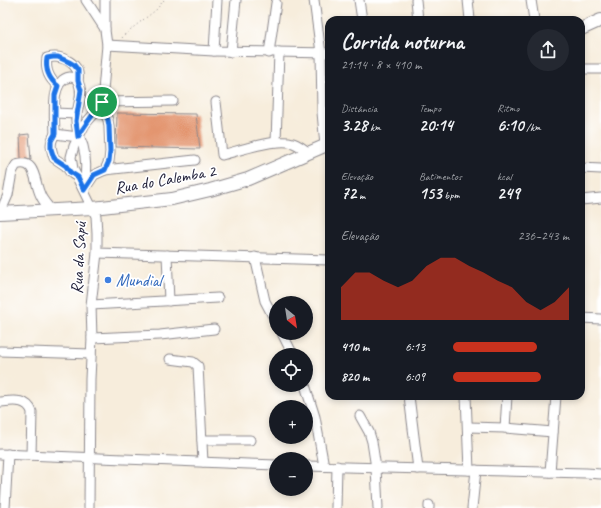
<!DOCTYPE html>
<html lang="pt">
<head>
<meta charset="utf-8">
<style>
	:root { --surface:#171b24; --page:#242831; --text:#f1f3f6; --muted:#9ea1a6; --accent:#c8321e }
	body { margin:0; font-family:Caveat,sans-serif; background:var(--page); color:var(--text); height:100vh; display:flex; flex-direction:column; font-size:15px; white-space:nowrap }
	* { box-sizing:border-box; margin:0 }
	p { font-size:13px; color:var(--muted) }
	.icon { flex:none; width:22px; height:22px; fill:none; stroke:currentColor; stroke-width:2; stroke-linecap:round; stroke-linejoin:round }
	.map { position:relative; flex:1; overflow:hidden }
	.sheet { position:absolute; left:325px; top:16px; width:260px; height:384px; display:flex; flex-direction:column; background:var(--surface); border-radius:12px; box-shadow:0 2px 6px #0003 }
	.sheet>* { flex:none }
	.needle { width:26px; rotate:150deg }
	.tools { position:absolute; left:269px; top:296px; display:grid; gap:8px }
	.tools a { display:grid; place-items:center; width:44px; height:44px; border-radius:50%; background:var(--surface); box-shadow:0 2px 6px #0003; font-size:20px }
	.pin { position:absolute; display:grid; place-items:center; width:34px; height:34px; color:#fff; margin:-17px; border:2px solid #fff; border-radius:50%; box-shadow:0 1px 4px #0007 }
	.round { display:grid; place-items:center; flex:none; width:42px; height:42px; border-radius:21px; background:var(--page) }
	.summary { display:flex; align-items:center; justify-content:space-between; height:68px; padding:0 16px }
	h1 { font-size:22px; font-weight:800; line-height:30px }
	.stats { display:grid; grid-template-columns:repeat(3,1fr); gap:6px; height:68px; padding:4px 16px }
	.stats div { display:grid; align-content:center }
	.stats b { font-size:17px; font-weight:800 }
	.stats small { font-size:11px; font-weight:400 }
	.stats p { font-size:11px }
	.chart { height:112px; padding:8px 16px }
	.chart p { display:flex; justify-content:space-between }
	.chart svg { width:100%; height:72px; margin-top:4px; fill:var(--accent); opacity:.7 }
	ul { padding:0 16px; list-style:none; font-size:13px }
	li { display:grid; grid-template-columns:64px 48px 1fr; align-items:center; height:30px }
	li i { height:10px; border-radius:5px; background:var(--accent) }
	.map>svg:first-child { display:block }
	.building { fill:#e3956f }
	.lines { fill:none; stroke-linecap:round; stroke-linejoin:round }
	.minor-casing { stroke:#8c888c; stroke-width:11 }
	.major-casing { stroke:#8c888c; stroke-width:14 }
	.path { stroke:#8c888c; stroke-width:1; stroke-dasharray:1 3; stroke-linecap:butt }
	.minor { stroke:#fff; stroke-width:9 }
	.major { stroke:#fff; stroke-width:12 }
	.route-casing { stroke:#fff; stroke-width:8 }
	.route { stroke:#1a73e8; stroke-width:5 }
	.shop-dot { fill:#3f7fe0; stroke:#fff; stroke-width:1.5 }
	.labels { text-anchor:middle; stroke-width:3.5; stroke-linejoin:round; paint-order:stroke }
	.street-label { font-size:17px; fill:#22223b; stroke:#fff }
	.shop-label { font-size:17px; fill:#366cbe; stroke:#fff; text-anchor:start }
</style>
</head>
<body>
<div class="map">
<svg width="601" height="508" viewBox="0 0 601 508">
	<rect width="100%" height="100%" fill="#fff"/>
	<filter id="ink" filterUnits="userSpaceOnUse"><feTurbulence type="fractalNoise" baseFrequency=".025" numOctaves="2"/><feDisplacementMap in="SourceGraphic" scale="8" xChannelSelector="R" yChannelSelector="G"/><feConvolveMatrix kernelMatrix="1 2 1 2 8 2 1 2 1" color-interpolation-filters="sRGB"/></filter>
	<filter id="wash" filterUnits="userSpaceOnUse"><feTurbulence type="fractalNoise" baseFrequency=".012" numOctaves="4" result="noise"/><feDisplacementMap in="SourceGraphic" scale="16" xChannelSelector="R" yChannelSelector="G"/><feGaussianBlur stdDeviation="0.9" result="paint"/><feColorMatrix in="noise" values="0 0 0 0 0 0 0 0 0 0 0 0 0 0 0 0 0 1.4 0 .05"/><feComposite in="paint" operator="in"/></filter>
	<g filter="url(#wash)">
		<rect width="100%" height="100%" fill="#f7eddc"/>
		<g id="blocks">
			<g class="building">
				<polygon points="117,113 196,114 200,149 116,147"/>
				<polygon points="29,134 31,160 21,158 20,135"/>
			</g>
		</g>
	</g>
	<g filter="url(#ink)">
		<use href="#blocks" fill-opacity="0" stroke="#8c888c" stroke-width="1"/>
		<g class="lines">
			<g class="minor-casing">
				<g id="minor">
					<polyline points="86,0 105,29"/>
					<polyline points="314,0 321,53 322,112 325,146"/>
					<polyline points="359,0 362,20"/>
					<polyline points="416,0 418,20"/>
					<polyline points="468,0 470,20"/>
					<polyline points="531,0 534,20"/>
					<polyline points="107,45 214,51 329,53"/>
					<polyline points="214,51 217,0"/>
					<polyline points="231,52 236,0"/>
					<polyline points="269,53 276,3"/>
					<polyline points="581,69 601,69"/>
					<path d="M58,86C49,79 45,70 47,58C63,54 81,64 78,81"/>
					<polyline points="102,102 173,101"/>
					<path d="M216,102L222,155C241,150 276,138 293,143C299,145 304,149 309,153"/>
					<polyline points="55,113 77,114"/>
					<path d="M55,134C49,144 51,148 54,158L66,166L70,172L74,175"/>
					<path d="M78,137L55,134C55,119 49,80 70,77C75,77 78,80 79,84C84,96 76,109 76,120C76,130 80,138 83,146C87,160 86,176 84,189"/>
					<polyline points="276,142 279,52"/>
					<polyline points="581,168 601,169"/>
					<polyline points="105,170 195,160"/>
					<polyline points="86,187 94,175 105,170 109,161 110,152 109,126 108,120 103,109 102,102 107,45 105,30 105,0"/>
					<polyline points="581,200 601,198"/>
					<path d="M0,213L8,195L12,172L16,165C36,158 34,181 40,194C42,200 47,205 51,210"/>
					<polyline points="97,253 329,260"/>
					<polyline points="167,255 169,301"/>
					<polyline points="255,257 265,301 276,322"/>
					<polyline points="91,305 218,298"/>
					<polyline points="581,318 601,319"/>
					<polyline points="282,333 293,355"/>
					<polyline points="92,338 160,335 214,329"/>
					<polyline points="0,351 91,354"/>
					<polyline points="170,359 193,362 198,366 203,462"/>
					<polyline points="305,385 315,417 324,466"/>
					<polyline points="409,396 418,469"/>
					<polyline points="466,396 469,470"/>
					<path d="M0,402C12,401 27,398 32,412L31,455"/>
					<polyline points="360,416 369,432 372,442 376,468 378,508"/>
					<polyline points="468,427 505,428 553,432"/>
					<polyline points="505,428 507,396"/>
					<polyline points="202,440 250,440"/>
					<polyline points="0,454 276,465"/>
					<polyline points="306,466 586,473 601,474"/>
					<polyline points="550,472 556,396"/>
					<polyline points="429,505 429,508"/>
					<polyline points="5,508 8,454"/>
					<polyline points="89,508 90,379 92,338 91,305 97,253 97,234 96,216 73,169 71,157 74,146 85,124 95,113 102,102"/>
					<polyline points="336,508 337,466"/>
					<polyline points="472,508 476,470"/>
				</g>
			</g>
			<g class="major-casing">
				<g id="major">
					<polyline points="581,29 601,20"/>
					<polyline points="0,213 93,208 172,199 210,190 248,179 329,144"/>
				</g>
			</g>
			<polyline class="path" points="122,38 126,33 156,10 164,0"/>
			<use href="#minor" class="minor"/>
			<use href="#major" class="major"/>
		</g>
	</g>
	<g class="lines" filter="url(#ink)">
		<g class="route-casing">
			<path id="route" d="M53,57H58L69,62L74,65L78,70V81L81,90L76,121L78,137C85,124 94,114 102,102L103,109L108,120L109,126L110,152L109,161L105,170L94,175L84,190L78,177L70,172L66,166L54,158L51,149V141L55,134V95L58,86C49,79 45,70 47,58Z"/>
		</g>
		<use href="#route" class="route"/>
	</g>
	<circle class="shop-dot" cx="108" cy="280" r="4"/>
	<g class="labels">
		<g class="street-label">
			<text transform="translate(165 179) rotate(-10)" y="6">Rua do Calemba 2</text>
			<text transform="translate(78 258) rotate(-87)" y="6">Rua da Sapú</text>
		</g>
		<g class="shop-label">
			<text x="116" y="286">Mundial</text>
		</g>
	</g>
</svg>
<div class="tools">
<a><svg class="needle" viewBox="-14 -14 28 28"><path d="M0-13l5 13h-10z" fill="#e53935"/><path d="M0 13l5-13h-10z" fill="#9ea1a6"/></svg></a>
<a><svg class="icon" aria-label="locate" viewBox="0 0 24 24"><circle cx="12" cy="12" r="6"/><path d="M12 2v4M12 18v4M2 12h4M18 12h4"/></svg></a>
<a>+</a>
<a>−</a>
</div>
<div class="pin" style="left:102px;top:102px;background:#1e9e55"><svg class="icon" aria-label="arrive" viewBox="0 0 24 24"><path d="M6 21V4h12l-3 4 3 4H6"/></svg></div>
<section class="sheet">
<div class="summary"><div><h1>Corrida noturna</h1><p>21:14 · 8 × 410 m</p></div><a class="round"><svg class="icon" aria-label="share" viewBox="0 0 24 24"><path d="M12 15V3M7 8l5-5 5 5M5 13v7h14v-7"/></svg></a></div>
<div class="stats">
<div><p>Distância</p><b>3.28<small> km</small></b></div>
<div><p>Tempo</p><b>20:14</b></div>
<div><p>Ritmo</p><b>6:10<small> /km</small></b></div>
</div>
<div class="stats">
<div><p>Elevação</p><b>72<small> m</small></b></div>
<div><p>Batimentos</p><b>153<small> bpm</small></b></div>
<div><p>kcal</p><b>249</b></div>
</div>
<div class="chart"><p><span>Elevação</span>236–243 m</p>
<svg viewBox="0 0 160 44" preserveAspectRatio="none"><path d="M0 44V24L10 15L20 15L30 20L40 24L50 20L60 11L70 6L80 6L90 11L100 15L110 20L120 24L130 33L140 38L150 33L160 24V44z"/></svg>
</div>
<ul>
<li><b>410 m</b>6:13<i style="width:72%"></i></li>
<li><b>820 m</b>6:09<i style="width:76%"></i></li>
</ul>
</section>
</div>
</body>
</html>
